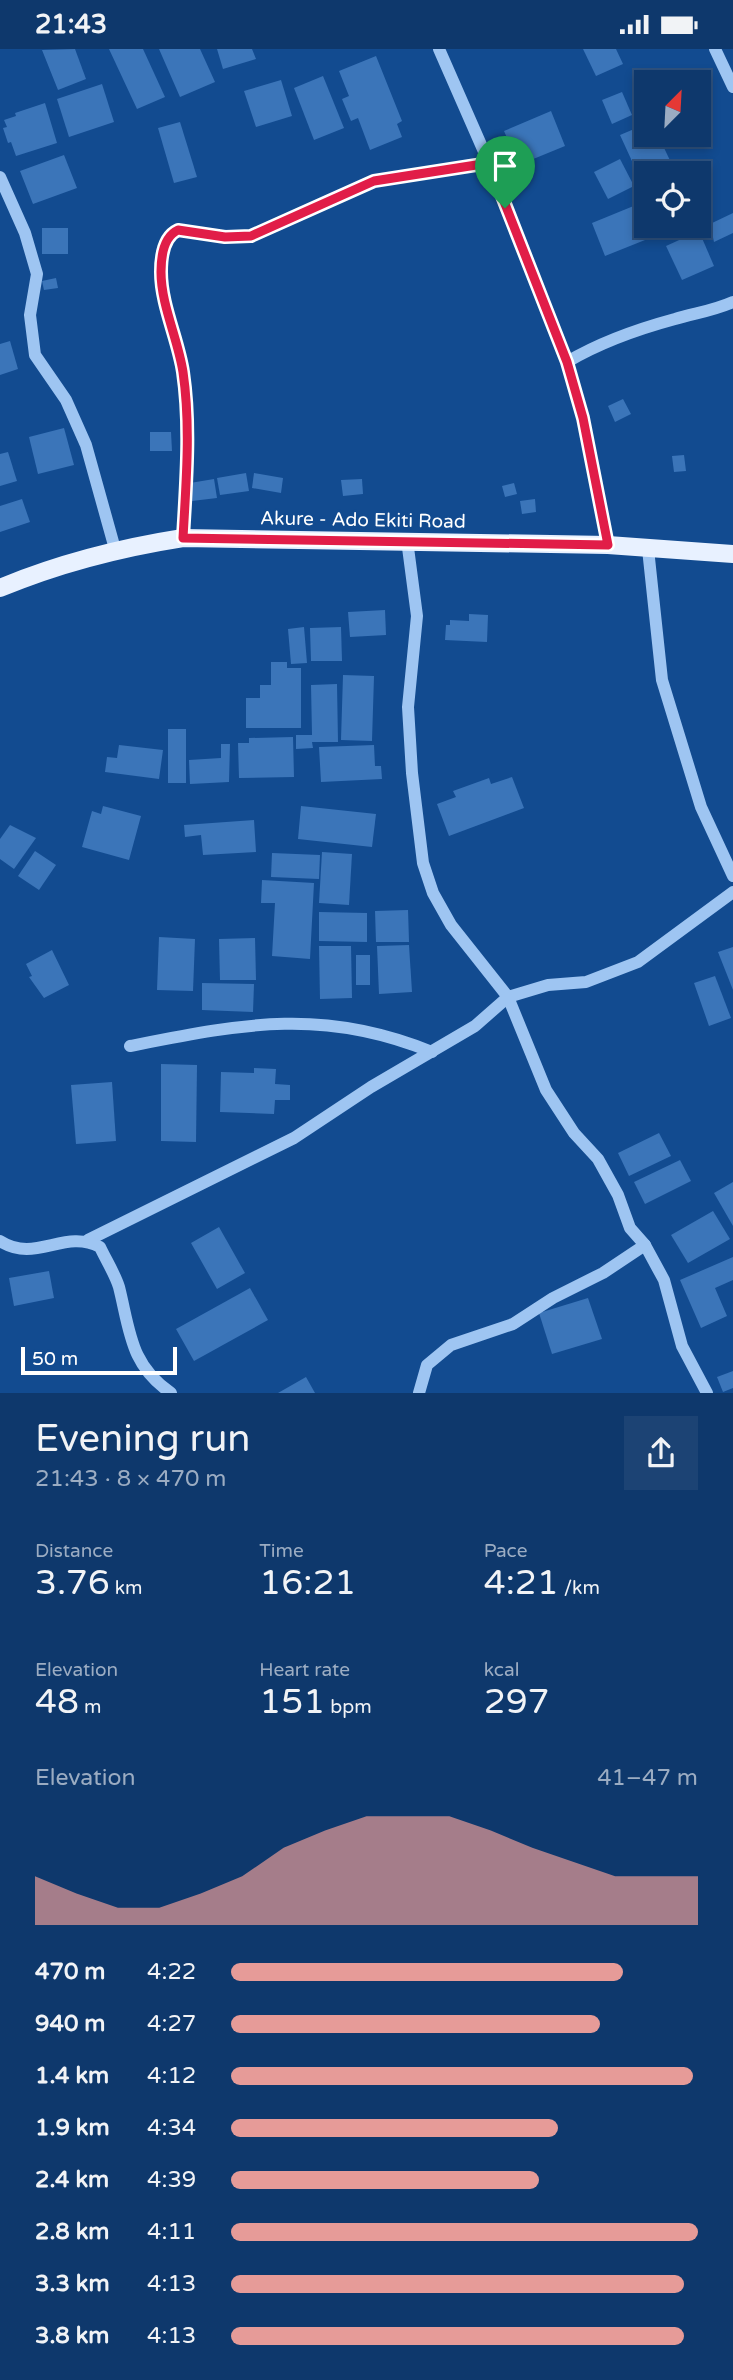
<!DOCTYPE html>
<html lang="en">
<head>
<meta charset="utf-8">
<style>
	:root { --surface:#0e386c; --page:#1c4374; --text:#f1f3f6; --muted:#9bacc2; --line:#2e527f; --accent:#e69b98 }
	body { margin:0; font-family:"Varela Round",sans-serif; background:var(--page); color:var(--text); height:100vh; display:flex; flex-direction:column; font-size:26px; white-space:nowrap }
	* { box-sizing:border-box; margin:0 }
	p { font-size:23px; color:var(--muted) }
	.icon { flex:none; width:38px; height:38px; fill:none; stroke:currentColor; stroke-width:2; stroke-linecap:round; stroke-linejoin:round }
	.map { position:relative; height:1344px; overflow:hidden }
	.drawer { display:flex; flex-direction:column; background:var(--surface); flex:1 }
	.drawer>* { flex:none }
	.needle { width:46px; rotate:24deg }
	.buttons { position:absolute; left:634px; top:21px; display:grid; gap:14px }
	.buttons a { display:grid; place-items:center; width:77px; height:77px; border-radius:0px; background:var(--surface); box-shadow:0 4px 10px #0003,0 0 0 2px var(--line); font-size:35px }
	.scale { position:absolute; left:21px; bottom:18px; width:156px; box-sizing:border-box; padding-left:7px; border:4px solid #fff; border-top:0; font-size:19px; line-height:24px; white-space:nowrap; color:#fff; -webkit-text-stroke:5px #124b90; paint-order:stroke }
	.pin { position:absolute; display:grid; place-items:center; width:60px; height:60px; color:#fff; margin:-72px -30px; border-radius:50% 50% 50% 0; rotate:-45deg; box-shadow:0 0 7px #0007 }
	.pin .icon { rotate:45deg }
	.round { display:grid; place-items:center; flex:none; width:74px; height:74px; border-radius:0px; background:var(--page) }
	.overview { display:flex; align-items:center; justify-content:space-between; height:119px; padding:0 35px }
	h1 { font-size:38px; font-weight:600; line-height:52px }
	.metrics { display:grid; grid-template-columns:repeat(3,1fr); gap:10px; height:119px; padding:7px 35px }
	.metrics div { display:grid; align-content:center }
	.metrics b { font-size:35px; font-weight:600 }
	.metrics small { font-size:19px; font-weight:400 }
	.metrics p { font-size:19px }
	.chart { height:196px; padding:14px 35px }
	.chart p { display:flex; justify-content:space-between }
	.chart svg { width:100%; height:126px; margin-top:7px; fill:var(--accent); opacity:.7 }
	ul { padding:0 35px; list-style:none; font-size:23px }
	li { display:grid; grid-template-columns:112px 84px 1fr; align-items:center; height:52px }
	li i { height:18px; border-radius:9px; background:var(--accent) }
	.status { display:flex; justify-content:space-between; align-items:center; height:49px; padding:0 35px; background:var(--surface); direction:ltr }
	.status svg { height:19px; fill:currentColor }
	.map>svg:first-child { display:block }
	.building { fill:#3b75b9 }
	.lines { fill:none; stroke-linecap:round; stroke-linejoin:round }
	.minor { stroke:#9ec5f2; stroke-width:12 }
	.major { stroke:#e8f1ff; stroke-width:18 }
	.route-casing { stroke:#fff; stroke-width:14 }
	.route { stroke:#e11d48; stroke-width:9 }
	.labels { text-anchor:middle; stroke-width:5; stroke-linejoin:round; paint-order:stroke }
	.street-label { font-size:19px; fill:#fff; stroke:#124b90 }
</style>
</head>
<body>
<div class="status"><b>21:43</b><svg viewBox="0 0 49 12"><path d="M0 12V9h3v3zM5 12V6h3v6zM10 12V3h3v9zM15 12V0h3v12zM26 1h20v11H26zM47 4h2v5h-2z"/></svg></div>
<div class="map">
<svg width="733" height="1344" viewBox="0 0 733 1344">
	<rect width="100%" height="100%" fill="#124b90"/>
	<g class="building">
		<polygon points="75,0 86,30 58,41 42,1"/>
		<polygon points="109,0 143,0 165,48 137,60"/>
		<polygon points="159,0 200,0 215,33 180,48"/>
		<polygon points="217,0 252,0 256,10 223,20"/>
		<polygon points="583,0 616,0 623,15 596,27"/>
		<polygon points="376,7 402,72 397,75 402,88 370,101 358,69 351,72 342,50 349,47 339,22"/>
		<polygon points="706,26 711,39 698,45 698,33 690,33"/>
		<polygon points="323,27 344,79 314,91 294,39"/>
		<polygon points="281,31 292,67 256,78 244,42"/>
		<polygon points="102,35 114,73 69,88 57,50"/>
		<polygon points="622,43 632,66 612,75 602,51"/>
		<polygon points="45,54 57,94 16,107 11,93 8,94 3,79 7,78 4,71 16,67 15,64"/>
		<polygon points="551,62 565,97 526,113 521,102 514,105 504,82"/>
		<polygon points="180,73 197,128 174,134 158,79"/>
		<polygon points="646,75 646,86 658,86 674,120 664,124 646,124 646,133 642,134 620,86"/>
		<polygon points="64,106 77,139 33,155 20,122"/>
		<polygon points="620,110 634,137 608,150 594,123"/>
		<polygon points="636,156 650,189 605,207 592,174"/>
		<polygon points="733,164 733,184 714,193 710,175"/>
		<rect x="42" y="179" width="26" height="26"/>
		<polygon points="699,182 714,217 682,231 666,197"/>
		<polygon points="56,229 58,239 44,241 42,232"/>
		<polygon points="10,292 18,320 0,326 0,295"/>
		<polygon points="623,350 631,365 615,373 608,357"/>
		<polygon points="64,379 74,416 38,425 29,388"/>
		<polygon points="150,383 171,383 172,402 150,402"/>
		<polygon points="8,403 17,432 0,437 0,405"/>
		<polygon points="684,406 686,422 674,423 672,407"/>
		<polygon points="246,424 249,442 220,446 217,429"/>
		<polygon points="254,424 283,429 281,444 252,439"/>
		<polygon points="214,430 217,449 192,452 190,434"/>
		<polygon points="362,430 363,445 343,447 341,431"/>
		<polygon points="514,434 517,445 505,448 502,437"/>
		<polygon points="22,450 30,473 0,483 0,457"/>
		<polygon points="535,450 536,463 522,465 520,452"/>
		<polygon points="385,561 386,586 350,588 348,563"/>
		<polygon points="469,565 488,566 487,593 445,591 446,576 450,576 450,571 469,572"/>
		<polygon points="304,578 307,614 291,615 288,580"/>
		<polygon points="341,578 342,612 311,612 310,579"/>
		<polygon points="271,613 287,613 287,619 301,619 301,679 246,679 246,649 260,649 260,636 271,636"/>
		<polygon points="343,626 374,627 372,692 341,691"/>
		<polygon points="337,635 338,693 312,693 313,699 296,700 296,686 312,686 311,636"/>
		<rect x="168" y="680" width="18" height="54"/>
		<polygon points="293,688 294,728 239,729 238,694 249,694 249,689"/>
		<polygon points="221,695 230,695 229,733 190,735 189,711 221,709"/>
		<polygon points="119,696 163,701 159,730 105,723 107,708 117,709"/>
		<polygon points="374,696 375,717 381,717 382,730 321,733 319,698"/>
		<polygon points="512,728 524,759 449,787 437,755 456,748 453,742 489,729 491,735"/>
		<polygon points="103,757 141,767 129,811 82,798 92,762 101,765"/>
		<polygon points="301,757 376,765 372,798 298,790"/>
		<polygon points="254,771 256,803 203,806 201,786 185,788 184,776"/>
		<polygon points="10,776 36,789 14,820 0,810 0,790"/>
		<polygon points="35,802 56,816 39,841 18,827"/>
		<polygon points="322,803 352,805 349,856 319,854"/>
		<polygon points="272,804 320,806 319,830 271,828"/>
		<polygon points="262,831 314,834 310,910 272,907 275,854 261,854"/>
		<polygon points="408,861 409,893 376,893 375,862"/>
		<polygon points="319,863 367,864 367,893 319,892"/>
		<polygon points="159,888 195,890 193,942 157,941"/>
		<polygon points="255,889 256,931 220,931 219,890"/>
		<polygon points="409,896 412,943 379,945 377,897"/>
		<polygon points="319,897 351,897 352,949 320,950"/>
		<polygon points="733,898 733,941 718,903"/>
		<polygon points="52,901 69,936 44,949 29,928 32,927 26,915"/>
		<rect x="356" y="906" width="14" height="30"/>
		<polygon points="715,927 731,969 709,977 694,934"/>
		<polygon points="202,934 254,935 253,963 202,961"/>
		<polygon points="161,1015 197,1016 196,1093 161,1092"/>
		<polygon points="254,1019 276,1020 275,1035 290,1036 290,1051 275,1051 274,1065 220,1063 221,1023 254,1024"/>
		<polygon points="112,1033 116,1092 76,1095 71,1036"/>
		<polygon points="659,1084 671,1107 629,1127 618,1104"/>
		<polygon points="680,1111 691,1132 645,1155 634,1133"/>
		<polygon points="733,1133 733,1177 714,1144"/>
		<polygon points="713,1162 730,1190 688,1214 671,1186"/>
		<polygon points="219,1178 245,1224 217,1240 191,1194"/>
		<polygon points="733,1208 733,1231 715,1239 727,1267 701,1279 680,1231"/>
		<polygon points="49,1222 54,1249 14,1257 9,1229"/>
		<polygon points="250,1239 268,1271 194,1312 176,1280"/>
		<polygon points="588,1249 602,1290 552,1305 539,1264"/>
		<polygon points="733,1322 733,1339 723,1343 717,1328"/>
		<polygon points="306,1328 315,1344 278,1344"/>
	</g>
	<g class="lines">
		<g class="minor">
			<polyline points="439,0 489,114 567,313 583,369 608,496"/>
			<polyline points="715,0 733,38"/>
			<polyline points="0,128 25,184 37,225 30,266 35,306 66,351 86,396 115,500"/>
			<path d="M567,313C599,294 638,280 675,270C695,264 713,262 733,253"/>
			<path d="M183,489C186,434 191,378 183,323C178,290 161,256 161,223C161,209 163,188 178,181L225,188L251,187L374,132L489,114"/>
			<polyline points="407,491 417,567 408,658 412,724 423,814 433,844 451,876 508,948 546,1041 574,1084 598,1110 618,1146 630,1179 645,1196 664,1231 682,1297 707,1344"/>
			<polyline points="648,500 662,631 701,758 733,827"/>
			<path d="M130,997C242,975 322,958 432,1003"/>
			<polyline points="88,1191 294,1089 371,1038 475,977 508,948 548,936 586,933 638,913 733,843"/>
			<path d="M0,1192C36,1215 64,1179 100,1198C106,1211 115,1225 119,1238C130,1282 130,1316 171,1344"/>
			<polyline points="419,1344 427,1316 451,1296 513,1275 553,1249 603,1224 645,1196"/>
		</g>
		<path class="major" d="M0,539C60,514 119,499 183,489L608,496L733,505"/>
	</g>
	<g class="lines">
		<g class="route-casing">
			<path id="route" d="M489,114L567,313L583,369L608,496L183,489C186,434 191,378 183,323C178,290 161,256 161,223C161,208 163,188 178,181L225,188L251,187L374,132Z"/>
		</g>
		<use href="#route" class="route"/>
	</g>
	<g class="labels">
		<g class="street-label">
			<text transform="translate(363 470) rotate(1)" y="7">Akure - Ado Ekiti Road</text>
		</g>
	</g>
</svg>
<div class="buttons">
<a><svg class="needle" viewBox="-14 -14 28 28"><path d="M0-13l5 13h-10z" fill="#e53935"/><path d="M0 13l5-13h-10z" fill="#9bacc2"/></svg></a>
<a><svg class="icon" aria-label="locate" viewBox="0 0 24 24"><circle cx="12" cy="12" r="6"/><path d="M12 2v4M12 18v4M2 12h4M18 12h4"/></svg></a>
</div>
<div class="scale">50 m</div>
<div class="pin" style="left:505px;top:159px;background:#1e9e55"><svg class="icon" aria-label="arrive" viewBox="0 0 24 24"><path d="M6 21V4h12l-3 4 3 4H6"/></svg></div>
</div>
<section class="drawer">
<div class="overview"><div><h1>Evening run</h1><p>21:43 · 8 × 470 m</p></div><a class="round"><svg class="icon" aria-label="share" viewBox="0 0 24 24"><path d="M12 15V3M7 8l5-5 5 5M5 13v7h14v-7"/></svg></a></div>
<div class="metrics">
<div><p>Distance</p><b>3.76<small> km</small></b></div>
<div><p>Time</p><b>16:21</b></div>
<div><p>Pace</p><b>4:21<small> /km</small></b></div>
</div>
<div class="metrics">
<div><p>Elevation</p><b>48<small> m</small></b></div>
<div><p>Heart rate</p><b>151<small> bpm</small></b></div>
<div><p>kcal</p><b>297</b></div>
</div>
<div class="chart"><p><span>Elevation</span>41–47 m</p>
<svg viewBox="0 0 160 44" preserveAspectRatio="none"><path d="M0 44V27L10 33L20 38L30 38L40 33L50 27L60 17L70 11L80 6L90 6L100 6L110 11L120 17L130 22L140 27L150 27L160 27V44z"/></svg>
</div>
<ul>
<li><b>470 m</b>4:22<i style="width:84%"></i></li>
<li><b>940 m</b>4:27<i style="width:79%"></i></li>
<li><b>1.4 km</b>4:12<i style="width:99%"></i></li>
<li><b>1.9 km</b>4:34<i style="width:70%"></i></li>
<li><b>2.4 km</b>4:39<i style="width:66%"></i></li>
<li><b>2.8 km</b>4:11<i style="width:100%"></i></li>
<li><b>3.3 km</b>4:13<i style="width:97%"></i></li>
<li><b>3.8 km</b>4:13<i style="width:97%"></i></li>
</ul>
</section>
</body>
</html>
